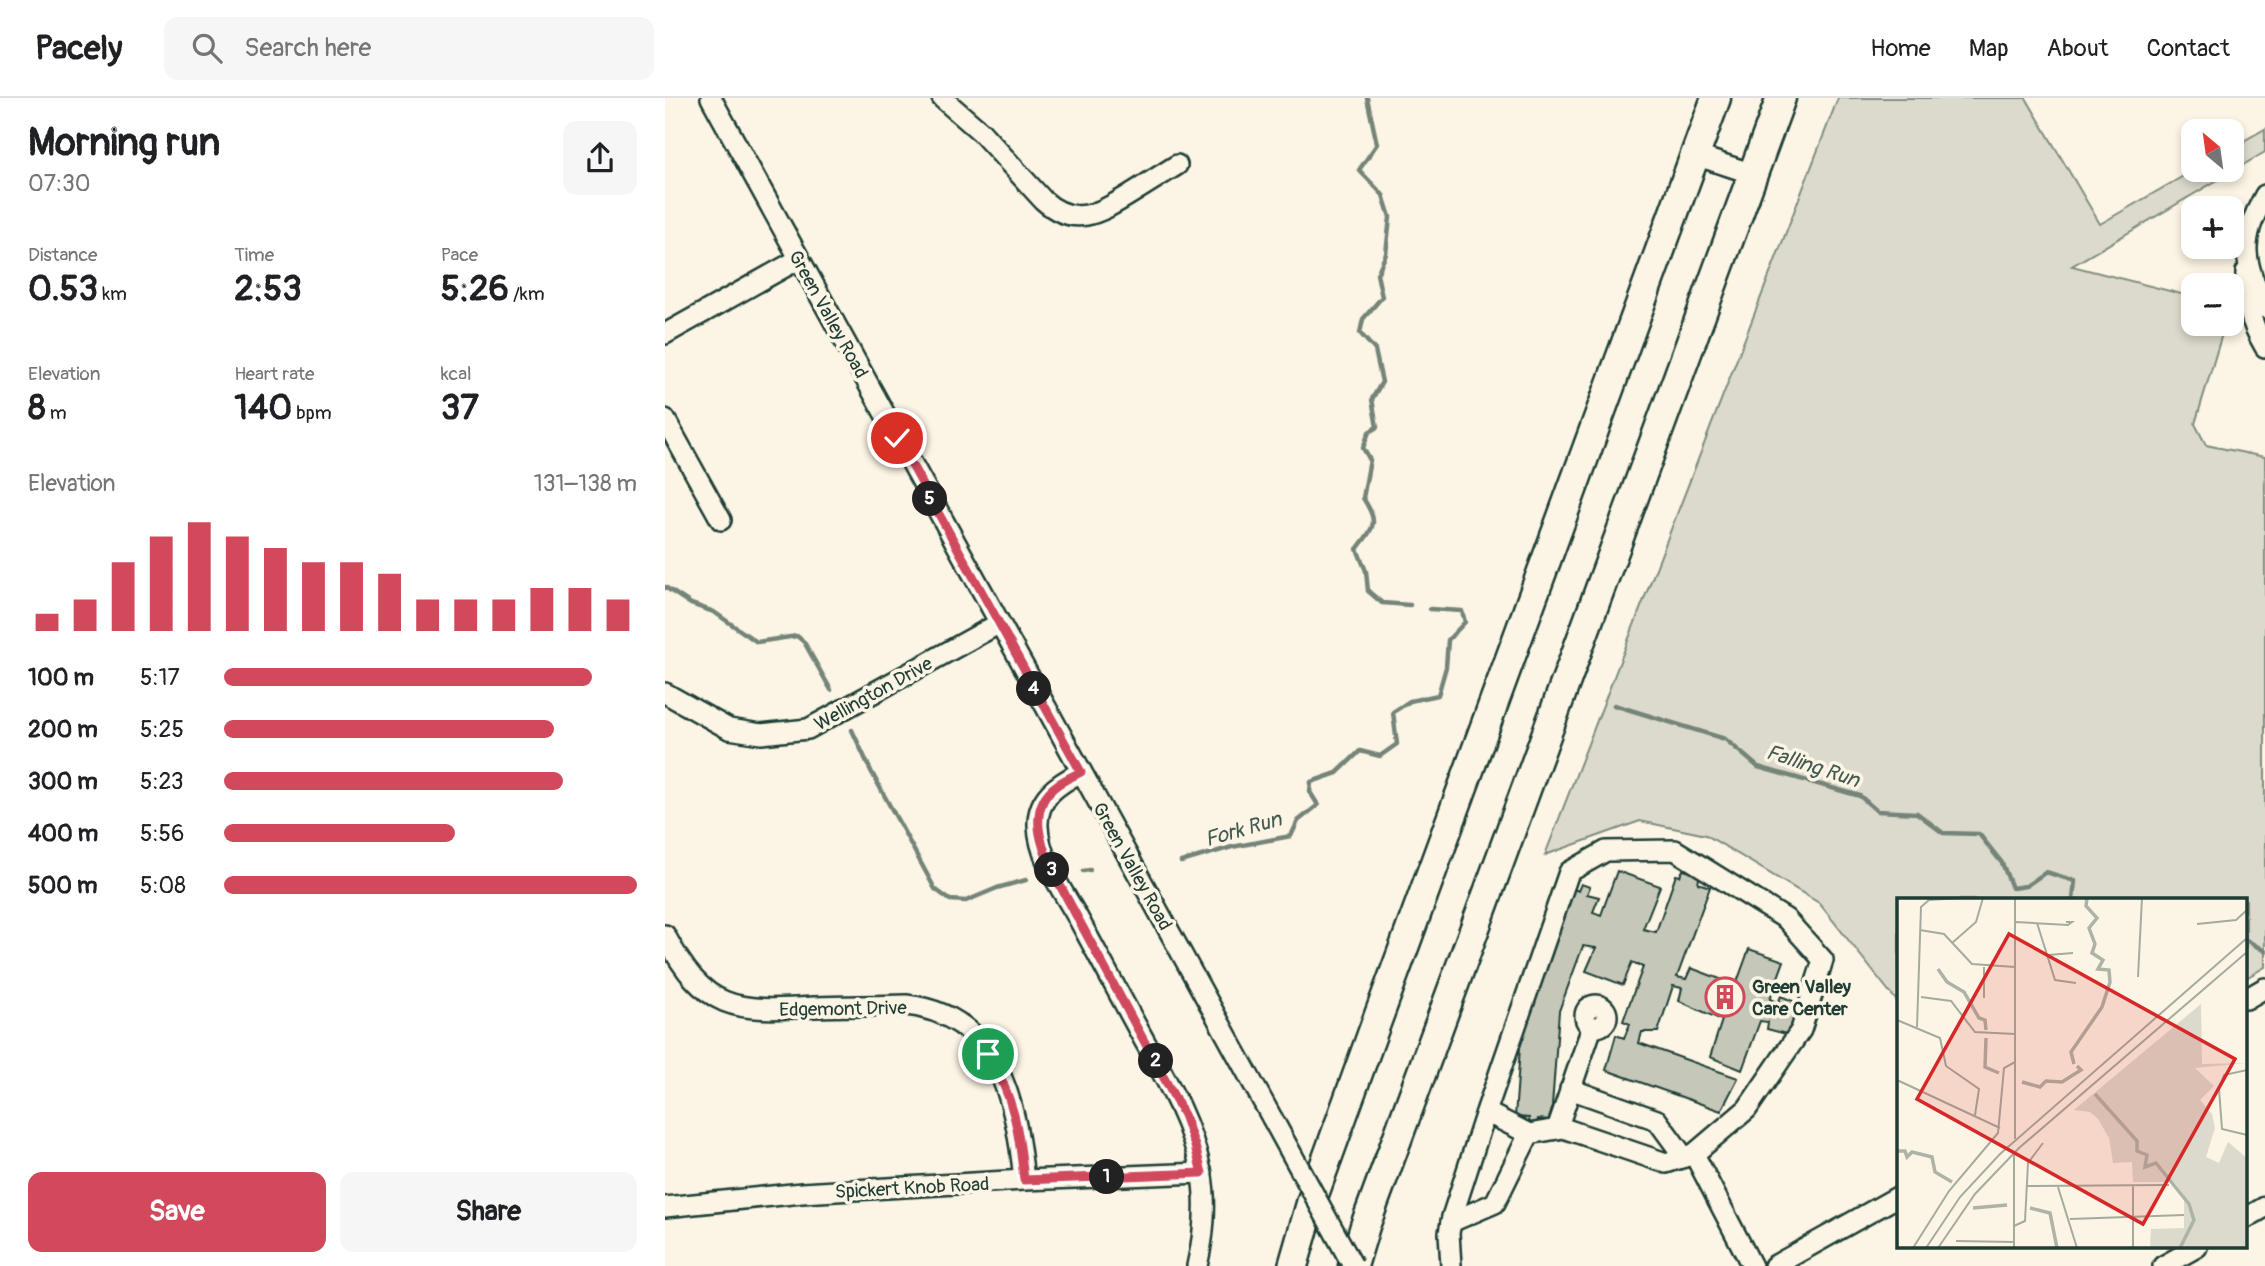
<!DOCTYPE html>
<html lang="en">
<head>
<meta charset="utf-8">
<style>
	:root { --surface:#fff; --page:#f6f6f6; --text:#202124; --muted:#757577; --line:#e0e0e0; --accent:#d1495b }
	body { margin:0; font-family:Pangolin,sans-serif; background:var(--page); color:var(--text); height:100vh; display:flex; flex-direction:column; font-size:26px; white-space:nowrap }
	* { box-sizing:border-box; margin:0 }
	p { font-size:23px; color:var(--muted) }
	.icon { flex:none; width:38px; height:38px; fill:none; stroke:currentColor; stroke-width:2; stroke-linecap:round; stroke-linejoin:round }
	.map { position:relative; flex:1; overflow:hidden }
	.drawer { display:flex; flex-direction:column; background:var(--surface); width:665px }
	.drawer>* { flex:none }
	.needle { width:46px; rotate:331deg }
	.controls { position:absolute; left:1516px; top:21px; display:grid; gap:14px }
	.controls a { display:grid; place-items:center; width:63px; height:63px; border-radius:14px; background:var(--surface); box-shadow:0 4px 10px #0003; font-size:35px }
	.pin { position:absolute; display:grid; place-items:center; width:60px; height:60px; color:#fff; margin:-30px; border:4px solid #fff; border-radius:50%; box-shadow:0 2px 7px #0007 }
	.km { position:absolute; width:35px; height:35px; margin:-18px; border-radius:50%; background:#222; color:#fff; font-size:19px; line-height:35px; text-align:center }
	.round { display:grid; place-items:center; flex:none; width:74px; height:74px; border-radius:14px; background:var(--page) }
	.headline { display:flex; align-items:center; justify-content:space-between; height:119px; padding:0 28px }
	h1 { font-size:38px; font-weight:800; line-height:52px }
	.metrics { display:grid; grid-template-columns:repeat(3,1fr); gap:10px; height:119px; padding:7px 28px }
	.metrics div { display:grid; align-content:center }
	.metrics b { font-size:35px; font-weight:800 }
	.metrics small { font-size:19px; font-weight:400 }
	.metrics p { font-size:19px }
	.chart { height:196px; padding:14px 28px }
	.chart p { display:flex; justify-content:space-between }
	.chart svg { width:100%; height:126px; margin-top:7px; stroke:var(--accent); stroke-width:6 }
	.action { display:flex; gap:14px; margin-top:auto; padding:14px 28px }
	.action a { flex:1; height:80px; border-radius:14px; background:var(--accent); color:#fff; font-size:28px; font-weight:800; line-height:80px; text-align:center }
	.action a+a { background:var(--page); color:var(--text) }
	ul { padding:0 28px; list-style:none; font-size:23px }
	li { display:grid; grid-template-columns:112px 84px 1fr; align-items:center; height:52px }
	li i { height:18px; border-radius:9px; background:var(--accent) }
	header { display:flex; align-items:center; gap:42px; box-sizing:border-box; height:98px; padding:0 35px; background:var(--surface); border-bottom:2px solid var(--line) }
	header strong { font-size:33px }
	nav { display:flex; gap:38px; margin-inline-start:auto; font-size:24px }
	.search { width:490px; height:63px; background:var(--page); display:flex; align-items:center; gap:18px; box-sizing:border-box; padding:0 24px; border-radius:14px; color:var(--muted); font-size:26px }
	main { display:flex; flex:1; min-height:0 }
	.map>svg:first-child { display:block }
	.green { fill:#dcdacc; stroke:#7e8c80; stroke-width:2 }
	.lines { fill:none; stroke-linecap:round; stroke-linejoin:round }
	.stream { stroke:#758479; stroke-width:4.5 }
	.building { fill:#c5c7b9; stroke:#1f3d34; stroke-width:2 }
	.minor-casing { stroke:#1f3d34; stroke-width:24 }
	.highway-casing { stroke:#1f3d34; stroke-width:33 }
	.minor { stroke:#fcf5e5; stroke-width:19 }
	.highway { stroke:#fcf5e5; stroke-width:28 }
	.minor-bridge-casing { stroke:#1f3d34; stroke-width:24; stroke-linecap:butt }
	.minor-bridge { stroke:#fcf5e5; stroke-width:19 }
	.route-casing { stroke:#fff; stroke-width:14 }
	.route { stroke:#d1495b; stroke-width:9 }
	.labels { text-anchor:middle; stroke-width:7; stroke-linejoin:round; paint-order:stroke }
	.street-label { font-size:19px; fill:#1f3d34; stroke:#fcf5e5 }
	.poi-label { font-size:19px; font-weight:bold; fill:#1f3d34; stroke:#fcf5e5; text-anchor:start }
	.water-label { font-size:21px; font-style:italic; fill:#435a51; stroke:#fcf5e5 }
	.inset-river { fill:none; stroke:#aeb3a7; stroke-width:3.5 }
	.inset-road { fill:none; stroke:#a4ab9e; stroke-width:2 }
	.view { fill:#d62828; fill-opacity:0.15; stroke:#d62828; stroke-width:3.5 }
	.inset-edge { fill:none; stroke:#1f3d34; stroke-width:3.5 }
</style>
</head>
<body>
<header>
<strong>Pacely</strong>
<div class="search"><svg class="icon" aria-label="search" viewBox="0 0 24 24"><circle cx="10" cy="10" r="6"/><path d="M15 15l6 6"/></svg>Search here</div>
<nav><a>Home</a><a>Map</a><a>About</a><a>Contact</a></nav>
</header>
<main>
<section class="drawer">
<div class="headline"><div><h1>Morning run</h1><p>07:30</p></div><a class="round"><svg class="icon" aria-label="share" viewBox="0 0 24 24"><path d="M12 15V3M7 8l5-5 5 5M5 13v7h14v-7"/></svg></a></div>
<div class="metrics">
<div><p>Distance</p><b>0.53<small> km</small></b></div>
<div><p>Time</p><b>2:53</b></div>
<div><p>Pace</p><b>5:26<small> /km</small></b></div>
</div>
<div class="metrics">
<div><p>Elevation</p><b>8<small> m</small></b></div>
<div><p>Heart rate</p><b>140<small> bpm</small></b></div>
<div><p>kcal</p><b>37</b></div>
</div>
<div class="chart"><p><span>Elevation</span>131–138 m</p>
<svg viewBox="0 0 160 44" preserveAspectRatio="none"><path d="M5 44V38M15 44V33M25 44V20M35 44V11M45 44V6M55 44V11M65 44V15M75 44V20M85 44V20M95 44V24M105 44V33M115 44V33M125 44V33M135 44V29M145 44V29M155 44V33"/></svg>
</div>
<ul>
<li><b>100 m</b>5:17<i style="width:89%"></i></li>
<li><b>200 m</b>5:25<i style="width:80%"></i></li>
<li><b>300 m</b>5:23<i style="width:82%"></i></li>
<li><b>400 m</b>5:56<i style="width:56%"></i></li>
<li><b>500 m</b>5:08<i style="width:100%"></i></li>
</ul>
<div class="action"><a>Save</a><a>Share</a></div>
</section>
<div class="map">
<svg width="1600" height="1168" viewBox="0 0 1600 1168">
	<rect width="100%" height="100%" fill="#fcf5e5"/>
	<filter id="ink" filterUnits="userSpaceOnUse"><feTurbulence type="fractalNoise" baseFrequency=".0143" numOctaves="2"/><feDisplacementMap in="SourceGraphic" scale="14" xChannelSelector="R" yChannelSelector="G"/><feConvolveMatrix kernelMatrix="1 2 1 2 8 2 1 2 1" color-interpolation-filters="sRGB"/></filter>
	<g filter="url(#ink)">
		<polygon class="green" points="1173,0 1361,0 1435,126 1529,72 1566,72 1566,50 1600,31 1600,54 1407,168 1528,199 1528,226 1560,226 1530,326 1541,347 1600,359 1600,869 1581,880 1581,802 1234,802 1234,906 1154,805 1041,737 975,723 880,757"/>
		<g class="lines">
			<g class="stream">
				<path d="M702,0L712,46L694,72L718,97L725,119L721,156L712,176L717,199L698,221L695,235L710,252L717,284L707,301L712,329L704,334L698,350L705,362L698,400C714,425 710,428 692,451L701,473L703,493L717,505L745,507"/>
				<polyline points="0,489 26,506 49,514 92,544 132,538 139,544 166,592"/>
				<polyline points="949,607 1060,641 1093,669 1195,698 1212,713 1252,715 1278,735 1314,736 1337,765 1347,790 1361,788 1381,774 1410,783 1408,802"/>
				<polyline points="187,632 206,673 270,791 285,802 301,803 332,790 361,782"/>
				<polyline points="516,764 567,749 626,738 633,723 653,707 645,694 646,684 672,675 695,653 715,658 732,646 728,614 745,603 773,597 781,569 783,542 800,524 797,513 765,511"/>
				<polyline points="418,773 425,772"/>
				<polyline points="1581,842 1600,853"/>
			</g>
		</g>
		<polygon class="building" points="1018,772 1035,776 1033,785 1045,789 1012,879 1021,881 1026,870 1071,887 1084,851 1119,863 1105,901 1113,905 1116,898 1135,906 1131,916 1134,918 1132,927 1127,926 1125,937 1102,931 1103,924 1095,923 1077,972 1045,959 1057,922 1014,903 1017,890 1008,888 993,934 977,934 974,945 1073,980 1056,1013 941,972 951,937 959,940 965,926 958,923 978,869 967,864 958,887 921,873 931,850 918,848 894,913 886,1022 873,1021 872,1026 864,1027 864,1020 850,1019 858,908 903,788 913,793 916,786 925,789 922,796 934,799 928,814 936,817 952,773 995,788 978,831 991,834 1011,777 1015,778"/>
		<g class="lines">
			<g class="minor-casing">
				<g id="minor">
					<polyline points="46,0 607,1020"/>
					<path d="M277,0L316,34L378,102C409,130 433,116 464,97C480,87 496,77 512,67"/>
					<polyline points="1030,57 1088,76"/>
					<path d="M1600,97C1573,146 1579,161 1600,210"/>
					<path d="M1581,174C1580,203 1585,224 1600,249"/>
					<polyline points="0,236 134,161"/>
					<polyline points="0,321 56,422"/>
					<polyline points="0,595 64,631 96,636 143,631 333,526"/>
					<path d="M416,674C393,686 372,699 373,728C374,761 398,793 413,820C435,861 457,901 479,942C502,983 527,1026 536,1073C542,1103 539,1138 532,1168"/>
					<path d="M0,837C40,913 69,914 149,909C180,908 210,908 241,907C334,917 351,1005 359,1082"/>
					<polyline points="1581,901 1600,890"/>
					<circle cx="931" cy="918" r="11"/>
					<polyline points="905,991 992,1022 1019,1059"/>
					<polyline points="892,1031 927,929"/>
					<polyline points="1029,1056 1087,1168"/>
					<polyline points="0,1109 137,1095 359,1082 537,1075"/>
					<polyline points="1581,1120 1600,1109"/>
					<polyline points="786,1124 830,1105 864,1036"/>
					<polyline points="786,1168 784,1135 787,1119 821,1014 864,1036 898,1030 1001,1065 1029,1056 1082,1011 1136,932 1158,862 1121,821 1010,752 941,753 904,774 821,1014"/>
					<polyline points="1109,1168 1234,1098"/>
					<polyline points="1498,1168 1532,1149"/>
				</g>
			</g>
			<g class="highway-casing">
				<g id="highway">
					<polyline points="628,1168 647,1102 710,928 1051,0"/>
					<polyline points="688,1168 700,1128 1116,0"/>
				</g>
			</g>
			<use href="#minor" class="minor"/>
			<use href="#highway" class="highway"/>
			<g class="minor-bridge-casing">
				<polyline id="minor-bridge" points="607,1020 688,1168"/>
			</g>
			<use href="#minor-bridge" class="minor-bridge"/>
		</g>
	</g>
	<g class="lines" filter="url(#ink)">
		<g class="route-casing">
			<path id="route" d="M232,340L416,674C408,678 399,682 392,687C360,710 377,750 390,778L519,1017L530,1048L537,1075L359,1082C354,1032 349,1000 323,956"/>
		</g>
		<use href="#route" class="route"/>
	</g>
	<defs>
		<g id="building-ring" transform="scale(2.0125)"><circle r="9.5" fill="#fcf5e5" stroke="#d1495b" stroke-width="1.5"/><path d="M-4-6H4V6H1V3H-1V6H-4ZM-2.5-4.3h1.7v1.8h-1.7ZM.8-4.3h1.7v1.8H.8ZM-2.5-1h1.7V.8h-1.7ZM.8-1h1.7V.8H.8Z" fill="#d1495b"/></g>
	</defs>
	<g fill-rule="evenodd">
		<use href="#building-ring" x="1060" y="899"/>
	</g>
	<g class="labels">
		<g class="street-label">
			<text transform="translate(164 216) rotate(61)" y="7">Green Valley Road</text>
			<text transform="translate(208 595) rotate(-29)" y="7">Wellington Drive</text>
			<text transform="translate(468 768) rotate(61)" y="7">Green Valley Road</text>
			<text transform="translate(178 910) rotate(-1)" y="7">Edgemont Drive</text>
			<text transform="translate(247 1089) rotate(-3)" y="7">Spickert Knob Road</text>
		</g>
		<g class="poi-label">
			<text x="1087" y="895">Green Valley<tspan x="1087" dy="22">Care Center</tspan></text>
		</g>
		<g class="water-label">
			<text transform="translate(1148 668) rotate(18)" y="7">Falling Run</text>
			<text transform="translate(578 731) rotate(-16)" y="7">Fork Run</text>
		</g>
	</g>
	<g transform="translate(1232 800)">
		<rect width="350" height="350" fill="#fcf5e5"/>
		<path d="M304,106L305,166L350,165L298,170L317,188L303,202L315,216L318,230L309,259L322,265L331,244L350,260V350H253L254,331L287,330V297L277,284H236L235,264L216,265L212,240L201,221L193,214L177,212Z" fill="#dcdacc"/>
		<path class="inset-river" d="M41,71L50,84L67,94L82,120L88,122L89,132M89,140L88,169L102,175M177,166L174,154L205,109L213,84L212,72L201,71L206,62L195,55L198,46L192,30L200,20L189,8L190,0M125,184L143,189L149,183L165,184L184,172L180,168M198,196L240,243V253L250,257L248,269L259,265L292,306L297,322L283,350M0,253H8L10,259L15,254L35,259L38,274L55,284M76,310L110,307M133,310L153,315L160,350"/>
		<path class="inset-road" d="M119,24L171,27L175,24H169M140,25L158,82L179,85M300,26L339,22L350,12M23,32L47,36L75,66L118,69M55,45L79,24L86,0M151,57L176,55M87,69V100M241,79L245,0M24,99L54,103L78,134L118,136M0,122L43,140L49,168L82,191L78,217M20,129L24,9L32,2L63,0M350,172L327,177L322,191L325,231L350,237M0,182L103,230M118,241V0M130,288L272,287M161,289L180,350M173,321L287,317M117,328L128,323L131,265L146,245M59,343L117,344M16,350L52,293L101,235L107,170L118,164M29,350L63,299L103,256L350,40M41,350L78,296L122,250L350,54M117,350V257M236,350V287"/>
		<path class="view" d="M112,36L338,161L246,326L20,201Z"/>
		<rect width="350" height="350" class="inset-edge"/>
	</g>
</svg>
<div class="controls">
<a><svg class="needle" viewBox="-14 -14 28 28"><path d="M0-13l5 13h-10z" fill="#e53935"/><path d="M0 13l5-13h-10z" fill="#757577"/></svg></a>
<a>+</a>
<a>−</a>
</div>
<div class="pin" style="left:323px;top:956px;background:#1e9e55"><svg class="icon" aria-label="arrive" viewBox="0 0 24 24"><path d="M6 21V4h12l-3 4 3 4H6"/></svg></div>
<div class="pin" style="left:232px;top:340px;background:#d93025"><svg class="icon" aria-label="check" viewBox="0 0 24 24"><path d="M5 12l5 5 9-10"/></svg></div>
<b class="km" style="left:442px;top:1079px">1</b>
<b class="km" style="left:491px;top:963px">2</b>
<b class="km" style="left:387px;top:772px">3</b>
<b class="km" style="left:369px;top:591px">4</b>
<b class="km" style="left:265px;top:401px">5</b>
</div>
</main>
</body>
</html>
